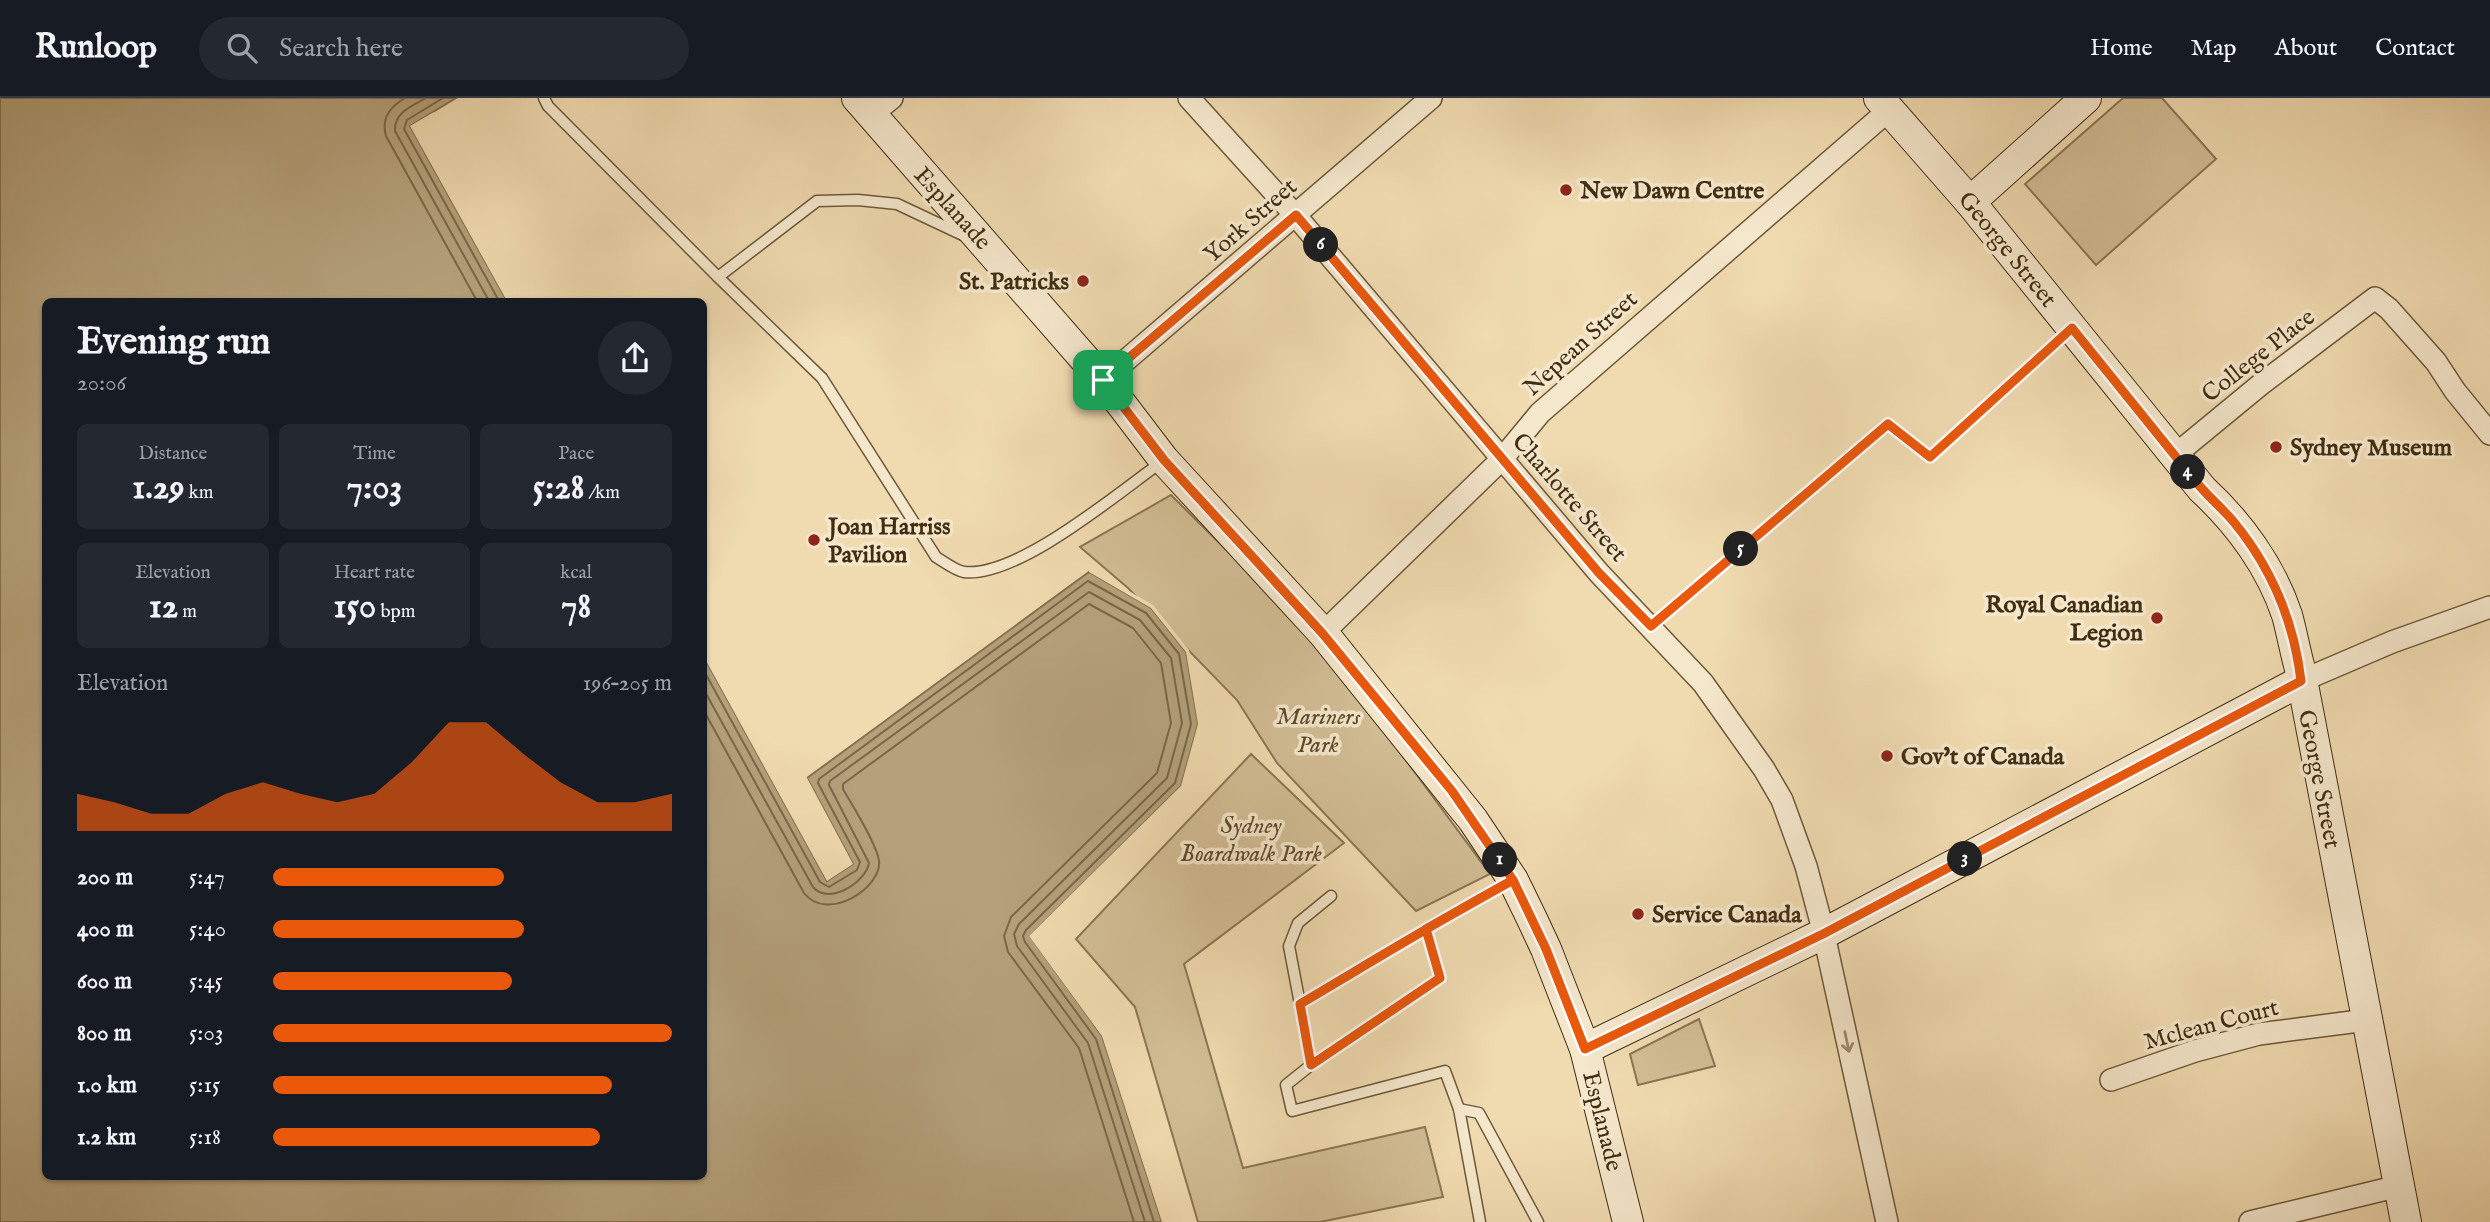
<!DOCTYPE html>
<html lang="en">
<head>
<meta charset="utf-8">
<style>
	:root { --surface:#171b24; --page:#242831; --text:#f1f3f6; --muted:#9ea1a6; --line:#363941; --accent:#ea580c }
	body { margin:0; font-family:"IM FELL English",serif; background:var(--page); color:var(--text); height:100vh; display:flex; flex-direction:column; font-size:26px; white-space:nowrap }
	* { box-sizing:border-box; margin:0 }
	p { font-size:23px; color:var(--muted) }
	.icon { flex:none; width:38px; height:38px; fill:none; stroke:currentColor; stroke-width:2; stroke-linecap:round; stroke-linejoin:round }
	.map { position:relative; flex:1; overflow:hidden }
	.side { position:absolute; left:42px; top:200px; width:665px; height:882px; display:flex; flex-direction:column; background:var(--surface); border-radius:10px; box-shadow:0 2px 5px #0004 }
	.side>* { flex:none }
	.pin { position:absolute; display:grid; place-items:center; width:60px; height:60px; color:#fff; margin:-30px; border-radius:14px; box-shadow:0 4px 10px #0006 }
	.km { position:absolute; width:35px; height:35px; margin:-18px; border-radius:50%; background:#222; color:#fff; font-size:19px; line-height:35px; text-align:center }
	.round { display:grid; place-items:center; flex:none; width:74px; height:74px; border-radius:37px; background:var(--page) }
	.overview { display:flex; align-items:center; justify-content:space-between; height:119px; padding:0 35px }
	h1 { font-size:38px; font-weight:700; line-height:52px }
	.figures { display:grid; grid-template-columns:repeat(3,1fr); gap:10px; height:119px; padding:7px 35px }
	.figures div { display:grid; align-content:center; border-radius:10px; background:var(--page); text-align:center }
	.figures b { font-size:35px; font-weight:700 }
	.figures small { font-size:19px; font-weight:400 }
	.figures p { font-size:19px }
	.chart { height:196px; padding:14px 35px }
	.chart p { display:flex; justify-content:space-between }
	.chart svg { width:100%; height:126px; margin-top:7px; fill:var(--accent); opacity:.7 }
	ul { padding:0 35px; list-style:none; font-size:23px }
	li { display:grid; grid-template-columns:112px 84px 1fr; align-items:center; height:52px }
	li i { height:18px; border-radius:9px; background:var(--accent) }
	header { display:flex; align-items:center; gap:42px; box-sizing:border-box; height:98px; padding:0 35px; background:var(--surface); border-bottom:2px solid var(--line) }
	header strong { font-size:33px }
	nav { display:flex; gap:38px; margin-inline-start:auto; font-size:24px }
	.search { width:490px; height:63px; background:var(--page); display:flex; align-items:center; gap:18px; box-sizing:border-box; padding:0 24px; border-radius:38px; color:var(--muted); font-size:26px }
	.map>svg:first-child { display:block }
	.green { fill:#d2bd95; stroke:#8a7653; stroke-width:2 }
	.water { fill:#b4a07a; stroke:#867250; stroke-width:2 }
	.pier { fill:#f0dab0 }
	.lines { fill:none; stroke-linecap:round; stroke-linejoin:round }
	.shore { stroke:#7a6746; stroke-width:2 }
	.lane-casing { stroke:#6d5939; stroke-width:13 }
	.street-casing { stroke:#6d5939; stroke-width:24 }
	.secondary-casing { stroke:#412e11; stroke-width:32 }
	.lane { stroke:#f5e7cc; stroke-width:10 }
	.street { stroke:#f5e7cc; stroke-width:21 }
	.secondary { stroke:#f5e7cc; stroke-width:30 }
	.oneway { stroke:#9b8a6e }
	.route-casing { stroke:#fff; stroke-width:14 }
	.route { stroke:#ea580c; stroke-width:9 }
	.poi-dot { fill:#8f2418; stroke:#f5e7cc; stroke-width:2.5 }
	.labels { text-anchor:middle; stroke-width:7; stroke-linejoin:round; paint-order:stroke }
	.poi-label { font-size:24px; font-weight:bold; fill:#412e11; stroke:#f5e7cc; text-anchor:start }
	.street-label { font-size:24px; fill:#412e11; stroke:#f5e7cc }
	.park-label { font-size:24px; font-style:italic; fill:#5e4b2b; stroke:#f5e7cc }
</style>
</head>
<body>
<header>
<strong>Runloop</strong>
<div class="search"><svg class="icon" aria-label="search" viewBox="0 0 24 24"><circle cx="10" cy="10" r="6"/><path d="M15 15l6 6"/></svg>Search here</div>
<nav><a>Home</a><a>Map</a><a>About</a><a>Contact</a></nav>
</header>
<div class="map">
<svg width="2490" height="1124" viewBox="0 0 2490 1124">
	<rect width="100%" height="100%" fill="#f0dab0"/>
	<filter id="stains"><feTurbulence type="fractalNoise" baseFrequency=".00286" numOctaves="4"/><feColorMatrix values="0 0 0 0 .2 0 0 0 0 .09 0 0 0 0 .02 0 0 0 .5 -.17"/></filter>
	<radialGradient id="worn" r=".72"><stop offset=".6" stop-color="#630" stop-opacity="0"/><stop offset="1" stop-color="#630" stop-opacity=".3"/></radialGradient>
	<g class="green">
		<polygon points="2123,0 2162,0 2216,61 2096,167 2025,86"/>
		<polygon points="1171,397 1317,542 1490,776 1416,813 1277,665 1237,602 1128,490 1080,449"/>
		<polygon points="1251,656 1344,745 1184,866 1243,1070 1425,1029 1443,1099 1320,1124 1198,1124 1135,909 1076,841"/>
		<polygon points="1699,921 1715,968 1638,987 1630,956"/>
	</g>
	<polygon class="water" points="0,0 456,0 410,28 507,203 46,203 46,1078 704,1078 704,559 827,783 853,766 807,680 1089,474 1151,510 1186,554 1198,626 1181,688 1030,838 1102,938 1162,1124 0,1124"/>
	<g class="pier">
		<polygon points="434,14 436,17 415,29 510,203 507,203 410,28"/>
		<polygon points="1089,470 1153,507 1189,552 1202,626 1184,690 1034,839 1106,936 1165,1124 1162,1124 1102,938 1029,838 1181,688 1198,626 1186,554 1151,510 1089,474"/>
		<polygon points="704,555 828,778 849,765 804,682 806,677 807,680 853,766 827,783 704,559"/>
	</g>
	<g class="lines">
		<g class="shore">
			<path d="M405,0C390,9 381,20 386,38L477,203"/>
			<path d="M426,0C412,8 394,14 395,33L489,203"/>
			<polyline points="443,0 407,22 404,31 499,203"/>
			<polyline points="704,573 820,784 829,789 857,772 860,764 818,685 819,681 1088,483 1146,515 1179,556 1191,626 1175,685 1026,832 1023,838 1025,844 1096,941 1154,1124"/>
			<path d="M704,592L813,789C829,808 866,784 869,765L829,687L830,683L1089,494L1140,522L1171,560L1182,625L1167,680L1019,826L1014,836L1017,848L1088,945L1145,1124"/>
			<path d="M704,613L804,795C827,825 882,790 879,763C877,746 852,707 843,691V686L1089,506L1133,530L1161,565L1171,625L1157,675L1011,819L1004,838L1008,854L1079,950L1134,1124"/>
		</g>
		<g class="lane-casing">
			<g id="lane">
				<polyline points="544,0 548,8 718,179"/>
				<path d="M965,138L897,106L858,102L817,103L718,179L822,280L936,459C944,464 956,473 964,474C1018,480 1119,394 1163,363"/>
				<polyline points="1651,528 1888,326 1930,359 2070,232"/>
				<polyline points="1331,798 1298,825 1289,848 1300,906 1426,831"/>
				<polyline points="1300,906 1311,967 1286,987 1292,1013 1445,973 1459,1011 1480,1124"/>
				<polyline points="1311,967 1440,880 1426,831 1510,783"/>
				<polyline points="1459,1011 1479,1015 1538,1124"/>
			</g>
		</g>
		<g class="street-casing">
			<g id="street">
				<polyline points="1189,0 1296,118 1599,475 1703,585 1764,671 1782,702 1806,768 1822,828 1887,1124"/>
				<polyline points="871,17 892,0"/>
				<polyline points="1103,282 1431,0"/>
				<polyline points="2175,357 2260,287 2375,200 2389,211 2436,264 2455,293 2490,336"/>
				<polyline points="1323,535 1502,361 1540,315 1889,12"/>
				<polyline points="2301,583 2392,544 2490,509"/>
				<polyline points="2111,982 2195,953 2259,936 2367,922"/>
				<polyline points="2250,1124 2399,1088"/>
			</g>
		</g>
		<g class="secondary-casing">
			<g id="secondary">
				<polyline points="857,0 1103,282 1164,362 1323,535 1473,722 1513,782 1532,821 1546,851 1585,951 1628,1124"/>
				<path d="M1879,0L1970,104L2202,391C2239,425 2271,469 2287,517C2292,535 2295,553 2300,571L2406,1124"/>
				<polyline points="1970,104 2086,0"/>
				<polyline points="1585,951 1823,836 2301,583"/>
			</g>
		</g>
		<use href="#lane" class="lane"/>
		<use href="#street" class="street"/>
		<use href="#secondary" class="secondary"/>
	</g>
	<defs><path id="oneway-shaft" d="M-6 0H5M1.5-3L5.5 0L1.5 3" fill="none" stroke-width="1.6" stroke-linecap="round" stroke-linejoin="round" transform="scale(1.75)"/></defs>
	<use class="oneway" href="#oneway-shaft" transform="translate(1847 944) rotate(78)"/>
	<g class="lines">
		<g class="route-casing">
			<path id="route" d="M1103,282L1164,362L1323,536L1452,693L1513,782L1426,831L1440,880L1311,967L1300,906C1371,864 1441,821 1513,782L1546,851L1585,951L1823,836L2301,583C2294,524 2271,469 2233,423C2220,408 2205,396 2193,380C2153,330 2112,280 2072,230L1930,359L1888,326L1651,528L1599,475L1296,117L1103,282"/>
		</g>
		<use href="#route" class="route"/>
	</g>
	<g class="poi-dot">
		<circle cx="1566" cy="92" r="7"/>
		<circle cx="1083" cy="183" r="7"/>
		<circle cx="2276" cy="349" r="7"/>
		<circle cx="814" cy="442" r="7"/>
		<circle cx="2157" cy="520" r="7"/>
		<circle cx="1887" cy="658" r="7"/>
		<circle cx="1638" cy="816" r="7"/>
	</g>
	<g class="labels">
		<g class="poi-label">
			<text x="1580" y="100">New Dawn Centre</text>
			<text x="1069" y="191" text-anchor="end">St. Patricks</text>
			<text x="2290" y="357">Sydney Museum</text>
			<text x="828" y="436">Joan Harriss<tspan x="828" dy="28">Pavilion</tspan></text>
			<text x="2143" y="514" text-anchor="end">Royal Canadian<tspan x="2143" dy="28">Legion</tspan></text>
			<text x="1901" y="666">Gov't of Canada</text>
			<text x="1652" y="824">Service Canada</text>
		</g>
		<g class="street-label">
			<text transform="translate(953 110) rotate(48)" y="8">Esplanade</text>
			<text transform="translate(1250 122) rotate(-41)" y="8">York Street</text>
			<text transform="translate(2008 151) rotate(51)" y="8">George Street</text>
			<text transform="translate(1580 245) rotate(-42)" y="8">Nepean Street</text>
			<text transform="translate(2258 257) rotate(-38)" y="8">College Place</text>
			<text transform="translate(1570 399) rotate(49)" y="8">Charlotte Street</text>
			<text transform="translate(2320 681) rotate(79)" y="8">George Street</text>
			<text transform="translate(2211 926) rotate(-15)" y="8">Mclean Court</text>
			<text transform="translate(1603 1023) rotate(76)" y="8">Esplanade</text>
		</g>
		<g class="park-label">
			<text x="1318" y="626">Mariners<tspan x="1318" dy="28">Park</tspan></text>
			<text x="1251" y="735">Sydney<tspan x="1251" dy="28">Boardwalk Park</tspan></text>
		</g>
	</g>
	<rect width="100%" height="100%" filter="url(#stains)"/>
	<rect width="100%" height="100%" fill="url(#worn)"/>
</svg>
<div class="pin" style="left:1103px;top:282px;background:#1e9e55"><svg class="icon" aria-label="arrive" viewBox="0 0 24 24"><path d="M6 21V4h12l-3 4 3 4H6"/></svg></div>
<b class="km" style="left:1500px;top:762px">1</b>
<b class="km" style="left:1965px;top:761px">3</b>
<b class="km" style="left:2188px;top:374px">4</b>
<b class="km" style="left:1741px;top:451px">5</b>
<b class="km" style="left:1321px;top:147px">6</b>
<section class="side">
<div class="overview"><div><h1>Evening run</h1><p>20:06</p></div><a class="round"><svg class="icon" aria-label="share" viewBox="0 0 24 24"><path d="M12 15V3M7 8l5-5 5 5M5 13v7h14v-7"/></svg></a></div>
<div class="figures">
<div><p>Distance</p><b>1.29<small> km</small></b></div>
<div><p>Time</p><b>7:03</b></div>
<div><p>Pace</p><b>5:28<small> /km</small></b></div>
</div>
<div class="figures">
<div><p>Elevation</p><b>12<small> m</small></b></div>
<div><p>Heart rate</p><b>150<small> bpm</small></b></div>
<div><p>kcal</p><b>78</b></div>
</div>
<div class="chart"><p><span>Elevation</span>196–205 m</p>
<svg viewBox="0 0 160 44" preserveAspectRatio="none"><path d="M0 44V31L10 34L20 38L30 38L40 31L50 27L60 31L70 34L80 31L90 20L100 6L110 6L120 17L130 27L140 34L150 34L160 31V44z"/></svg>
</div>
<ul>
<li><b>200 m</b>5:47<i style="width:58%"></i></li>
<li><b>400 m</b>5:40<i style="width:63%"></i></li>
<li><b>600 m</b>5:45<i style="width:60%"></i></li>
<li><b>800 m</b>5:03<i style="width:100%"></i></li>
<li><b>1.0 km</b>5:15<i style="width:85%"></i></li>
<li><b>1.2 km</b>5:18<i style="width:82%"></i></li>
</ul>
</section>
</div>
</body>
</html>
